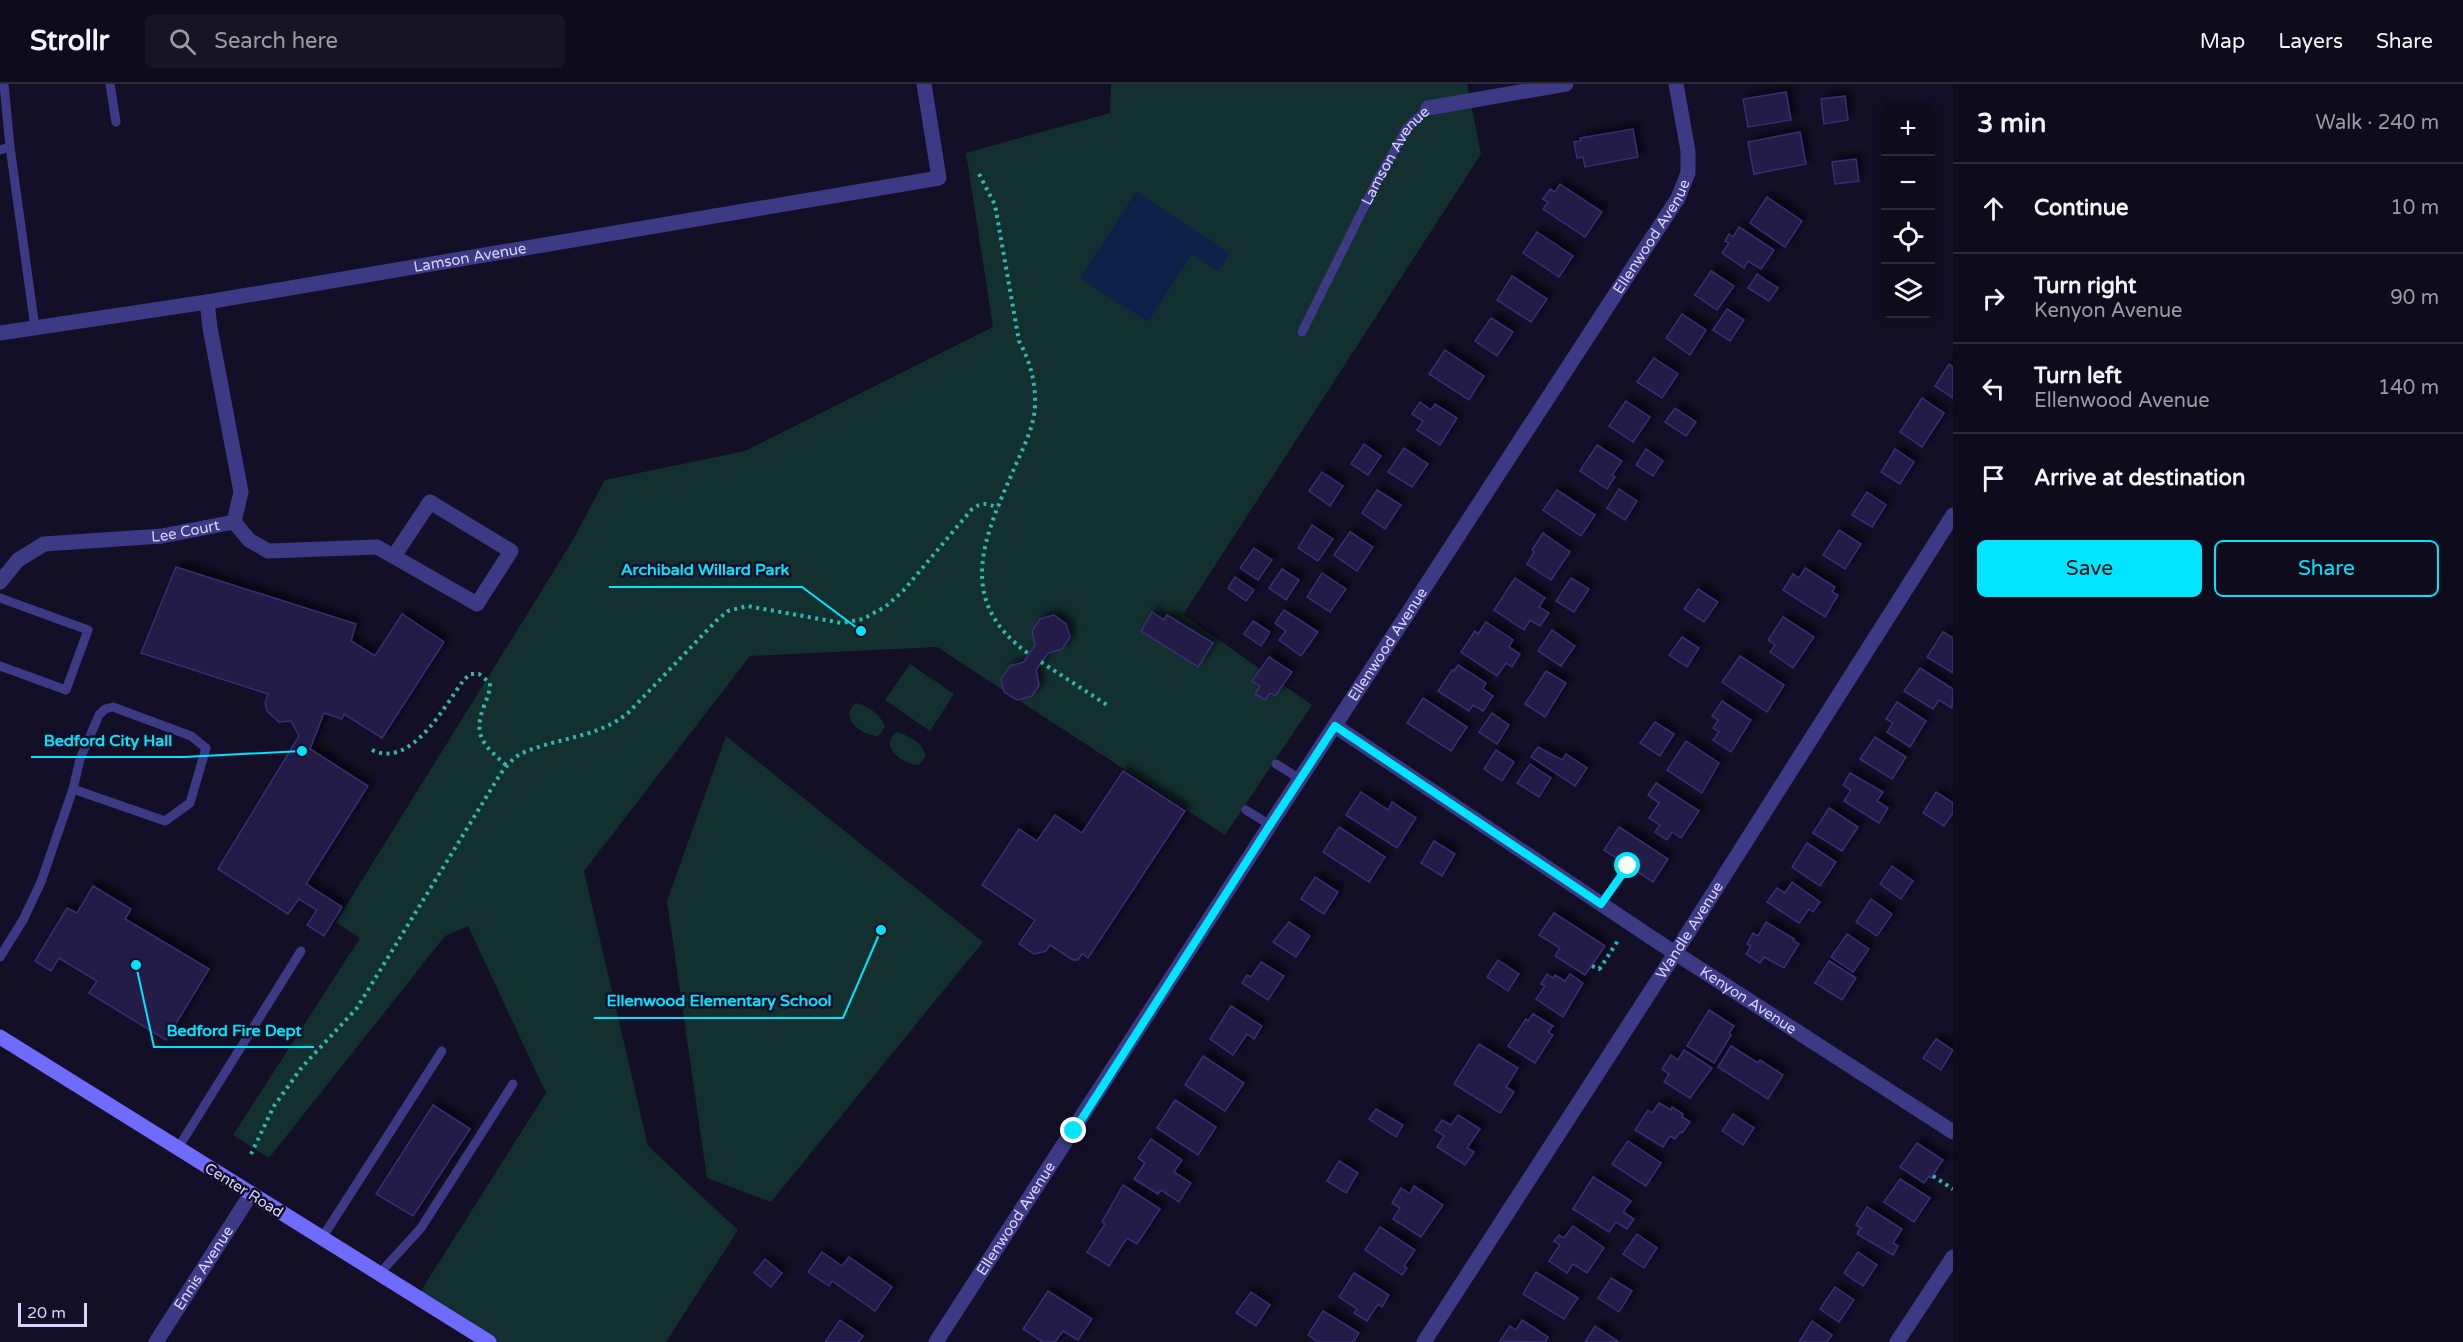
<!DOCTYPE html>
<html lang="en">
<head>
<meta charset="utf-8">
<style>
	body { margin:0; font-family:"Varela Round",sans-serif; background:#171425; color:#f1f3f6 }
	.controls { position:absolute; right:18px; top:18px; display:grid; overflow:hidden; border-radius:9px; box-shadow:0 3px 9px #0003 }
	.controls button { width:54px; height:54px; display:grid; place-items:center; padding:0; border:0; border-bottom:2px solid #2e2b3b; background:#0e0b1c; color:#f1f3f6; font:30px sans-serif }
	.scale { position:absolute; left:18px; bottom:15px; width:69px; box-sizing:border-box; padding-left:6px; border:3px solid #d9d4ff; border-top:0; font-size:16px; line-height:21px; white-space:nowrap; color:#d9d4ff; -webkit-text-stroke:4px #130f26; paint-order:stroke }
	.stop { position:absolute; width:18px; height:18px; margin:-14px; border:4px solid #00e5ff; border-radius:50%; background:#fff }
	.stop.end { background:#00e5ff; border-color:#fff; box-shadow:0 2px 6px #0008 }
	.list { margin:0; padding:0; list-style:none }
	h2 { display:flex; justify-content:space-between; align-items:center; height:78px; margin:0; padding:0 24px; font-size:26px }
	h2 small { font-size:20px; font-weight:400; color:#9b9ba3 }
	.list li { display:grid; grid-template-columns:39px 1fr auto; gap:18px; align-items:center; box-sizing:border-box; height:90px; padding:0 24px; border-top:2px solid #2e2b3b }
	.list b { display:block; font-size:22px; white-space:nowrap }
	.list p { margin:0; font-size:20px; white-space:nowrap; color:#9b9ba3 }
	.list em { font-size:20px; font-style:normal; color:#9b9ba3 }
	.actions { display:flex; gap:12px; padding:18px 24px }
	.actions a { flex:1; padding:14px 0; border:2px solid #00e5ff; border-radius:9px; text-align:center; font-size:21px; color:#00e5ff }
	.actions .main { background:#00e5ff; color:#111 }
	.icon { flex:none; width:33px; height:33px; fill:none; stroke:currentColor; stroke-width:2; stroke-linecap:round; stroke-linejoin:round }
	.map { position:relative; flex:none; width:1953px; height:1258px; overflow:hidden }
	header { display:flex; align-items:center; gap:36px; box-sizing:border-box; height:84px; padding:0 30px; background:#0e0b1c; border-bottom:2px solid #2e2b3b }
	header strong { font-size:28px }
	nav { display:flex; gap:33px; margin-inline-start:auto; font-size:21px }
	.search { width:420px; height:54px; background:#171425; display:flex; align-items:center; gap:15px; box-sizing:border-box; padding:0 21px; border-radius:9px; color:#9b9ba3; font-size:22px }
	main { display:flex }
	aside { flex:1; background:#0e0b1c }
	.map>svg:first-child { display:block }
</style>
</head>
<body>
<header>
<strong>Strollr</strong>
<div class="search"><svg class="icon" aria-label="search" viewBox="0 0 24 24"><circle cx="10" cy="10" r="6"/><path d="M15 15l6 6"/></svg>Search here</div>
<nav><a>Map</a><a>Layers</a><a>Share</a></nav>
</header>
<main>
<div class="map">
<svg width="1953" height="1258" viewBox="0 0 1953 1258">
	<defs>
		<filter id="shadow"><feDropShadow dx="5.5" dy="-5.5" stdDeviation="3" flood-color="#0009"/></filter>
	</defs>
	<rect width="100%" height="100%" fill="#130f26"/>
	<!-- green -->
	<g fill="#12302f">
		<path d="M1111,0H1467L1481,70L1183,531L1312,621L1225,751L937,563L750,572L584,787L648,1062L738,1146L666,1258H489L417,1213L546,1009L468,842L445,852L269,1074L233,1051L360,854L336,838L570,461L605,396L745,367L993,243L966,69L1110,29Z"/>
		<path d="M910,580L954,610L930,647L885,616Z"/>
		<path d="M856,619C869,623 880,629 885,643L878,652C863,652 837,634 856,619Z"/>
		<path d="M897,648C910,652 921,658 926,672L919,681C904,681 877,663 897,648Z"/>
		<path d="M726,652L983,858L771,1118L707,1094L667,817Z"/>
	</g>
	<!-- water -->
	<path fill="#0c2248" d="M1136,108L1230,169L1218,187L1192,170L1148,238L1080,194Z"/>
	<!-- building -->
	<g fill="#241b47" stroke="#3b2d73" stroke-width="1.5" filter="url(#shadow)">
		<path d="M1786,8L1791,36L1748,43L1743,15Z"/>
		<path d="M1845,12L1848,36L1824,40L1821,15Z"/>
		<path d="M1633,45L1638,73L1585,83L1583,73L1577,74L1574,58L1581,57L1580,54Z"/>
		<path d="M1800,48L1806,80L1754,90L1748,58Z"/>
		<path d="M1856,75L1859,97L1835,100L1832,78Z"/>
		<path d="M1560,100L1602,128L1585,153L1543,125L1548,118L1543,115L1550,105L1555,108Z"/>
		<path d="M1767,113L1802,137L1785,163L1750,139Z"/>
		<path d="M1739,143L1774,166L1761,185L1748,177L1744,184L1722,169L1729,159L1725,157L1729,150L1733,153Z"/>
		<path d="M1537,148L1573,172L1559,193L1523,169Z"/>
		<path d="M1711,187L1734,202L1717,226L1695,211Z"/>
		<path d="M1757,190L1778,204L1769,217L1748,204Z"/>
		<path d="M1512,192L1547,215L1531,238L1497,216Z"/>
		<path d="M1727,225L1744,236L1730,257L1713,246Z"/>
		<path d="M1682,230L1706,246L1690,271L1666,254Z"/>
		<path d="M1491,234L1513,248L1497,272L1475,257Z"/>
		<path d="M1445,266L1484,292L1469,316L1429,290Z"/>
		<path d="M1654,274L1678,290L1662,314L1637,298Z"/>
		<path d="M1949,280L1953,283V314L1935,302Z"/>
		<path d="M1922,314L1944,329L1922,363L1900,348Z"/>
		<path d="M1626,317L1650,333L1633,358L1609,342Z"/>
		<path d="M1420,318L1431,326L1435,320L1457,334L1440,361L1417,346L1423,337L1412,330Z"/>
		<path d="M1675,324L1696,338L1686,352L1665,338Z"/>
		<path d="M1364,360L1381,372L1368,391L1351,380Z"/>
		<path d="M1597,361L1622,377L1612,391L1615,393L1607,405L1580,387Z"/>
		<path d="M1404,364L1428,380L1412,403L1388,388Z"/>
		<path d="M1646,365L1663,377L1653,392L1636,381Z"/>
		<path d="M1895,365L1914,378L1900,400L1881,388Z"/>
		<path d="M1322,388L1343,402L1330,422L1309,407Z"/>
		<path d="M1619,405L1637,417L1625,436L1607,424Z"/>
		<path d="M1377,406L1401,421L1385,445L1362,429Z"/>
		<path d="M1557,406L1595,431L1581,452L1543,426Z"/>
		<path d="M1867,408L1886,421L1872,443L1852,431Z"/>
		<path d="M1312,441L1333,455L1318,477L1298,464Z"/>
		<path d="M1839,446L1861,460L1845,485L1823,471Z"/>
		<path d="M1350,448L1373,463L1357,487L1334,471Z"/>
		<path d="M1543,449L1570,468L1551,496L1527,480L1534,468L1532,466Z"/>
		<path d="M1254,464L1272,476L1258,496L1240,484Z"/>
		<path d="M176,483L356,540L351,557L375,572L402,530L444,558L382,654L344,630L342,635L324,629L310,665L368,702L306,800L342,823L324,852L307,841L317,826L299,815L288,830L218,785L299,652L291,637L279,638L267,627L265,619L268,610L141,569Z"/>
		<path d="M1805,484L1835,503L1832,508L1838,511L1825,533L1783,506L1793,490L1799,494Z"/>
		<path d="M1282,485L1299,496L1286,516L1269,504Z"/>
		<path d="M1322,489L1346,505L1330,528L1307,513Z"/>
		<path d="M1235,493L1254,506L1246,517L1228,504Z"/>
		<path d="M1515,494L1545,514L1539,523L1549,529L1540,542L1530,536L1524,546L1494,526Z"/>
		<path d="M1571,494L1589,505L1574,528L1556,517Z"/>
		<path d="M1698,505L1718,518L1704,538L1684,525Z"/>
		<path d="M1284,526L1318,548L1301,572L1279,556L1286,547L1275,539Z"/>
		<path d="M1152,528L1164,536L1167,531L1213,559L1198,583L1141,547Z"/>
		<path d="M1054,531L1066,540L1070,553L1062,565L1048,569L1036,586L1039,601L1032,612L1017,616L1004,608L1001,595L1010,582L1024,578L1035,561L1032,547L1040,535Z"/>
		<path d="M1783,533L1814,553L1793,584L1770,568L1775,561L1768,556Z"/>
		<path d="M1253,537L1270,548L1261,562L1244,550Z"/>
		<path d="M1486,538L1513,556L1509,563L1520,570L1512,583L1506,579L1497,592L1461,568L1475,547L1478,550Z"/>
		<path d="M1552,546L1575,562L1561,582L1538,567Z"/>
		<path d="M1943,548L1953,554V589L1927,573Z"/>
		<path d="M1682,553L1699,564L1687,583L1669,571Z"/>
		<path d="M1740,572L1784,601L1767,628L1722,598Z"/>
		<path d="M1269,573L1292,588L1275,612L1270,609L1265,616L1255,610L1260,602L1252,597Z"/>
		<path d="M1458,581L1486,599L1483,605L1493,612L1483,627L1473,621L1469,627L1438,607L1452,586L1454,587Z"/>
		<path d="M1920,584L1953,605L1952,624L1939,616L1933,625L1904,607Z"/>
		<path d="M1546,587L1566,599L1545,633L1525,620Z"/>
		<path d="M1423,614L1467,643L1451,667L1407,639Z"/>
		<path d="M1722,617L1751,636L1731,668L1713,656L1719,648L1713,644L1718,636L1712,632Z"/>
		<path d="M1897,618L1926,637L1910,663L1887,648L1893,639L1886,635Z"/>
		<path d="M1492,629L1509,641L1497,660L1479,648Z"/>
		<path d="M1655,638L1674,650L1660,672L1640,659Z"/>
		<path d="M1875,653L1906,673L1892,695L1860,675Z"/>
		<path d="M1686,657L1719,679L1702,709L1667,686Z"/>
		<path d="M1538,663L1562,676L1566,670L1587,684L1575,702L1531,673Z"/>
		<path d="M1496,666L1514,678L1502,697L1484,685Z"/>
		<path d="M1530,680L1551,694L1539,713L1517,699Z"/>
		<path d="M1123,687L1185,727L1088,874L1082,870L1078,876H1073L1050,861L1046,867L1034,870L1019,860L1035,836L982,801L1019,745L1037,757L1055,731L1082,749Z"/>
		<path d="M1850,689L1883,708L1877,717L1888,724L1879,739L1844,717L1851,706L1843,701Z"/>
		<path d="M1656,699L1699,727L1681,754L1672,748L1667,756L1655,748L1660,741L1649,734L1659,719L1648,711Z"/>
		<path d="M1361,708L1388,726L1392,718L1416,734L1397,764L1346,731Z"/>
		<path d="M1936,708L1953,719V729L1944,742L1923,729Z"/>
		<path d="M1829,724L1858,743L1842,767L1813,749Z"/>
		<path d="M1339,743L1385,773L1369,798L1323,768Z"/>
		<path d="M1619,743L1668,775L1653,798L1604,766Z"/>
		<path d="M1434,757L1455,770L1442,792L1421,779Z"/>
		<path d="M1807,759L1836,778L1820,802L1792,783Z"/>
		<path d="M1892,782L1913,797L1901,815L1880,800Z"/>
		<path d="M1315,793L1338,808L1324,830L1301,815Z"/>
		<path d="M1792,798L1820,818L1813,828L1809,825L1799,839L1767,818L1777,804L1785,809Z"/>
		<path d="M93,802L131,825L125,835L209,885L166,956L89,909L97,897L59,874L51,887L35,877L67,824L77,829Z"/>
		<path d="M1871,815L1892,830L1877,852L1856,838Z"/>
		<path d="M1554,829L1605,862L1585,891L1555,872L1560,864L1539,851Z"/>
		<path d="M1289,838L1310,852L1296,873L1273,858Z"/>
		<path d="M1766,838L1794,855L1793,856L1799,860L1784,884L1764,873L1760,879L1746,870L1751,862L1747,860L1753,849L1758,852Z"/>
		<path d="M1847,850L1869,865L1853,888L1831,873Z"/>
		<path d="M1498,876L1519,890L1508,907L1487,893Z"/>
		<path d="M1829,877L1856,894L1842,916L1815,899Z"/>
		<path d="M1261,878L1284,892L1268,916L1242,899L1247,891L1251,893Z"/>
		<path d="M1547,890L1553,894L1555,891L1565,897L1570,890L1583,899L1563,933L1536,915L1545,902L1541,900Z"/>
		<path d="M1231,922L1262,942L1254,955L1247,950L1233,971L1210,955Z"/>
		<path d="M1709,926L1734,942L1729,949L1731,951L1714,979L1687,962Z"/>
		<path d="M1533,930L1553,942L1548,948L1553,951L1535,979L1508,962L1526,935L1528,937Z"/>
		<path d="M1936,955L1953,966L1941,986L1923,974Z"/>
		<path d="M1479,960L1518,984L1506,1003L1514,1008L1500,1029L1454,1000Z"/>
		<path d="M1731,962L1758,979L1760,976L1783,991L1768,1015L1718,983Z"/>
		<path d="M1684,966L1712,984L1690,1014L1664,998L1669,990L1662,985L1671,971L1678,976Z"/>
		<path d="M1203,972L1244,999L1225,1027L1185,1001Z"/>
		<path d="M1175,1016L1216,1043L1198,1071L1157,1044Z"/>
		<path d="M1659,1019L1671,1026L1672,1023L1683,1030L1682,1033L1690,1038L1682,1049L1680,1048L1675,1055L1670,1052L1663,1063L1635,1046L1648,1026L1652,1029Z"/>
		<path d="M433,1021L470,1045L413,1132L376,1110Z"/>
		<path d="M1376,1025L1403,1041L1396,1053L1369,1035Z"/>
		<path d="M1733,1030L1754,1044L1743,1061L1722,1047Z"/>
		<path d="M1458,1031L1480,1045L1467,1064L1474,1068L1465,1081L1437,1063L1444,1052L1435,1046L1442,1036L1451,1041Z"/>
		<path d="M1151,1055L1182,1076L1174,1088L1191,1099L1179,1118L1161,1106L1158,1110L1134,1095L1145,1079L1138,1074Z"/>
		<path d="M1628,1057L1661,1079L1646,1102L1612,1080Z"/>
		<path d="M1917,1059L1943,1076L1931,1094L1929,1092L1924,1099L1900,1083Z"/>
		<path d="M1339,1077L1358,1089L1346,1109L1327,1097Z"/>
		<path d="M1593,1093L1631,1117L1623,1128L1634,1135L1627,1145L1616,1138L1609,1148L1573,1125Z"/>
		<path d="M1900,1095L1930,1114L1914,1138L1884,1118Z"/>
		<path d="M1123,1101L1160,1125L1137,1160L1127,1154L1109,1182L1087,1168L1105,1140L1102,1138Z"/>
		<path d="M1414,1102L1443,1121L1421,1153L1393,1135L1400,1124L1392,1119L1401,1104L1410,1110Z"/>
		<path d="M1867,1123L1902,1145L1893,1159L1898,1162L1893,1171L1857,1150L1861,1144L1856,1141Z"/>
		<path d="M1573,1142L1604,1164L1587,1189L1573,1180L1567,1189L1549,1177L1560,1161L1554,1157L1559,1151L1564,1154Z"/>
		<path d="M1380,1143L1415,1166L1404,1182L1407,1184L1402,1191L1365,1166Z"/>
		<path d="M1637,1150L1657,1164L1644,1184L1623,1170Z"/>
		<path d="M822,1168L842,1182L849,1173L892,1203L875,1227L832,1197L829,1202L808,1188Z"/>
		<path d="M1858,1168L1877,1181L1863,1202L1844,1189Z"/>
		<path d="M765,1175L782,1189L771,1203L754,1189Z"/>
		<path d="M1536,1188L1578,1214L1564,1235L1523,1210Z"/>
		<path d="M1354,1189L1389,1211L1382,1223L1378,1220L1367,1237L1354,1229L1357,1225L1339,1213Z"/>
		<path d="M1611,1194L1632,1207L1619,1228L1598,1214Z"/>
		<path d="M1835,1203L1854,1216L1839,1238L1820,1225Z"/>
		<path d="M1048,1207L1092,1235L1078,1256L1063,1247L1055,1258H1043L1023,1245Z"/>
		<path d="M1251,1208L1270,1221L1256,1242L1236,1229Z"/>
		<path d="M1323,1227L1359,1249L1353,1258H1318L1308,1251Z"/>
		<path d="M840,1236L863,1252L859,1258H825Z"/>
		<path d="M1522,1236L1548,1253L1545,1258L1500,1257L1510,1242L1516,1246Z"/>
		<path d="M1812,1237L1832,1251L1827,1258H1799Z"/>
		<path d="M1595,1242L1619,1258H1585Z"/>
	</g>
	<g fill="none" stroke-linecap="round" stroke-linejoin="round">
		<!-- path -->
		<g stroke="#2fb8b0" stroke-width="4" stroke-dasharray="3 4.5" stroke-linecap="butt">
			<path d="M979,90L995,121L1019,257C1030,277 1036,299 1035,322C1034,342 1025,360 1017,378C987,448 951,514 1029,570"/>
			<path d="M1041,578L1107,621"/>
			<path d="M372,666C411,685 444,623 463,597L470,590H479L490,599C490,608 487,614 484,622C472,653 485,662 507,682"/>
			<path d="M1612,805L1628,782"/>
			<path d="M1592,882L1599,885L1601,883L1619,855"/>
			<path d="M251,1070L274,1022L302,983L357,924L501,689C508,681 514,672 525,668C560,653 597,654 628,629L716,537L728,527L747,522L842,539L863,535L885,523L903,507L972,425C982,418 987,419 998,424"/>
			<path d="M1933,1092L1953,1105"/>
		</g>
		<!-- lane -->
		<g stroke="#3d3a85" stroke-width="9">
			<path d="M110,0L116,38"/>
			<path d="M10,63L35,244"/>
			<path d="M0,66L10,63L4,0"/>
			<path id="s1" d="M1302,248L1377,97L1407,44L1428,24"/>
			<path d="M0,514L88,546L66,606L0,582"/>
			<path d="M1276,680L1300,695"/>
			<path d="M1246,726L1270,741"/>
			<path d="M0,873L23,836L41,798L73,705L80,675L99,631L105,625L113,623L191,652L206,664L190,719L165,737L73,705"/>
			<path d="M178,1064L301,867"/>
			<path d="M322,1154L442,967"/>
			<path d="M379,1190L421,1144L513,1000"/>
		</g>
		<!-- street -->
		<g stroke="#3d3a85" stroke-width="15">
			<path d="M1428,24L1566,0"/>
			<path d="M207,218L210,244L241,408L234,438"/>
			<path id="s2" d="M0,249L207,218L939,94L924,0"/>
			<path d="M234,438L249,456L268,467L377,463L477,520L511,467L430,418L394,472"/>
			<path id="s3" d="M0,498L18,476L44,460L162,452L234,438"/>
			<path id="s4" d="M1335,642L1655,856L1953,1048"/>
			<path id="s5" d="M156,1258L251,1110"/>
			<path id="s6" d="M936,1258L1270,741L1678,114L1688,89V67L1676,0"/>
			<path id="s7" d="M1424,1258L1665,885L1953,431"/>
			<path d="M1897,1258L1953,1173"/>
		</g>
		<!-- secondary -->
		<path stroke="#6f6bff" stroke-width="15" d="M0,953L489,1258"/>
	</g>
	<g fill="none" stroke-linecap="round" stroke-linejoin="round">
		<!-- route -->
		<path stroke="#00e5ff" stroke-width="8" d="M1074,1047L1270,741L1335,642L1601,820L1628,782"/>
	</g>
	<g text-anchor="middle" dominant-baseline="central" stroke-width="5" stroke-linejoin="round" paint-order="stroke">
		<!-- street labels -->
		<g font-size="15" fill="#d9d4ff" stroke="#130f26">
			<text stroke="none"><textPath href="#s1" startOffset="200">Lamson Avenue</textPath></text>
			<text stroke="none"><textPath href="#s6" startOffset="1317">Ellenwood Avenue</textPath></text>
			<text stroke="none"><textPath href="#s2" startOffset="476">Lamson Avenue</textPath></text>
			<text stroke="none"><textPath href="#s3" startOffset="201">Lee Court</textPath></text>
			<text stroke="none"><textPath href="#s6" startOffset="831">Ellenwood Avenue</textPath></text>
			<text stroke="none"><textPath href="#s7" startOffset="490">Wandle Avenue</textPath></text>
			<text stroke="none"><textPath href="#s4" startOffset="496">Kenyon Avenue</textPath></text>
			<text transform="translate(244 1106) rotate(32)">Center Road</text>
			<text stroke="none"><textPath href="#s6" startOffset="147">Ellenwood Avenue</textPath></text>
			<text stroke="none"><textPath href="#s5" startOffset="88">Ennis Avenue</textPath></text>
		</g>
	</g>
	<!-- callouts -->
	<path fill="none" stroke="#00e5ff" stroke-width="2" d="M861 547L802 503H609M302 667L184 673H31M881 846L843 934H594M136 881L154 963H314"/>
	<g fill="#00e5ff" stroke="#130f26" stroke-width="2">
		<circle cx="861" cy="547" r="6"/>
		<circle cx="302" cy="667" r="6"/>
		<circle cx="881" cy="846" r="6"/>
		<circle cx="136" cy="881" r="6"/>
	</g>
	<g font-size="16" text-anchor="middle" font-weight="bold" fill="#00e5ff" stroke="#130f26" stroke-width="5" stroke-linejoin="round" paint-order="stroke">
		<text x="705" y="491">Archibald Willard Park</text>
		<text x="108" y="662">Bedford City Hall</text>
		<text x="719" y="922">Ellenwood Elementary School</text>
		<text x="234" y="952">Bedford Fire Dept</text>
	</g>
</svg>
<div class="controls">
<button>+</button>
<button>−</button>
<button><svg class="icon" aria-label="locate" viewBox="0 0 24 24"><circle cx="12" cy="12" r="6"/><path d="M12 2v4M12 18v4M2 12h4M18 12h4"/></svg></button>
<button><svg class="icon" aria-label="layers" viewBox="0 0 24 24"><path d="M12 4l9 5-9 5-9-5zM3 14l9 5 9-5"/></svg></button>
</div>
<div class="scale">20 m</div>
<div class="stop" style="left:1628px;top:782px"></div>
<div class="stop end" style="left:1074px;top:1047px"></div>
</div>
<aside>
<h2>3 min<small>Walk · 240 m</small></h2>
<ul class="list">
<li><svg class="icon" aria-label="ahead" viewBox="0 0 24 24"><path d="M12 20V5M6 11l6-6 6 6"/></svg><div><b>Continue</b></div><em>10 m</em></li>
<li><svg class="icon" aria-label="right" viewBox="0 0 24 24"><path d="M7 20v-9h11M14 6l5 5-5 5"/></svg><div><b>Turn right</b><p>Kenyon Avenue</p></div><em>90 m</em></li>
<li><svg class="icon" aria-label="left" viewBox="0 0 24 24"><path d="M17 20v-9H6M10 6l-5 5 5 5"/></svg><div><b>Turn left</b><p>Ellenwood Avenue</p></div><em>140 m</em></li>
<li><svg class="icon" aria-label="arrive" viewBox="0 0 24 24"><path d="M6 21V4h12l-3 4 3 4H6"/></svg><div><b>Arrive at destination</b></div></li>
</ul>
<div class="actions"><a class="main">Save</a><a>Share</a></div>
</aside>
</main>
</body>
</html>
